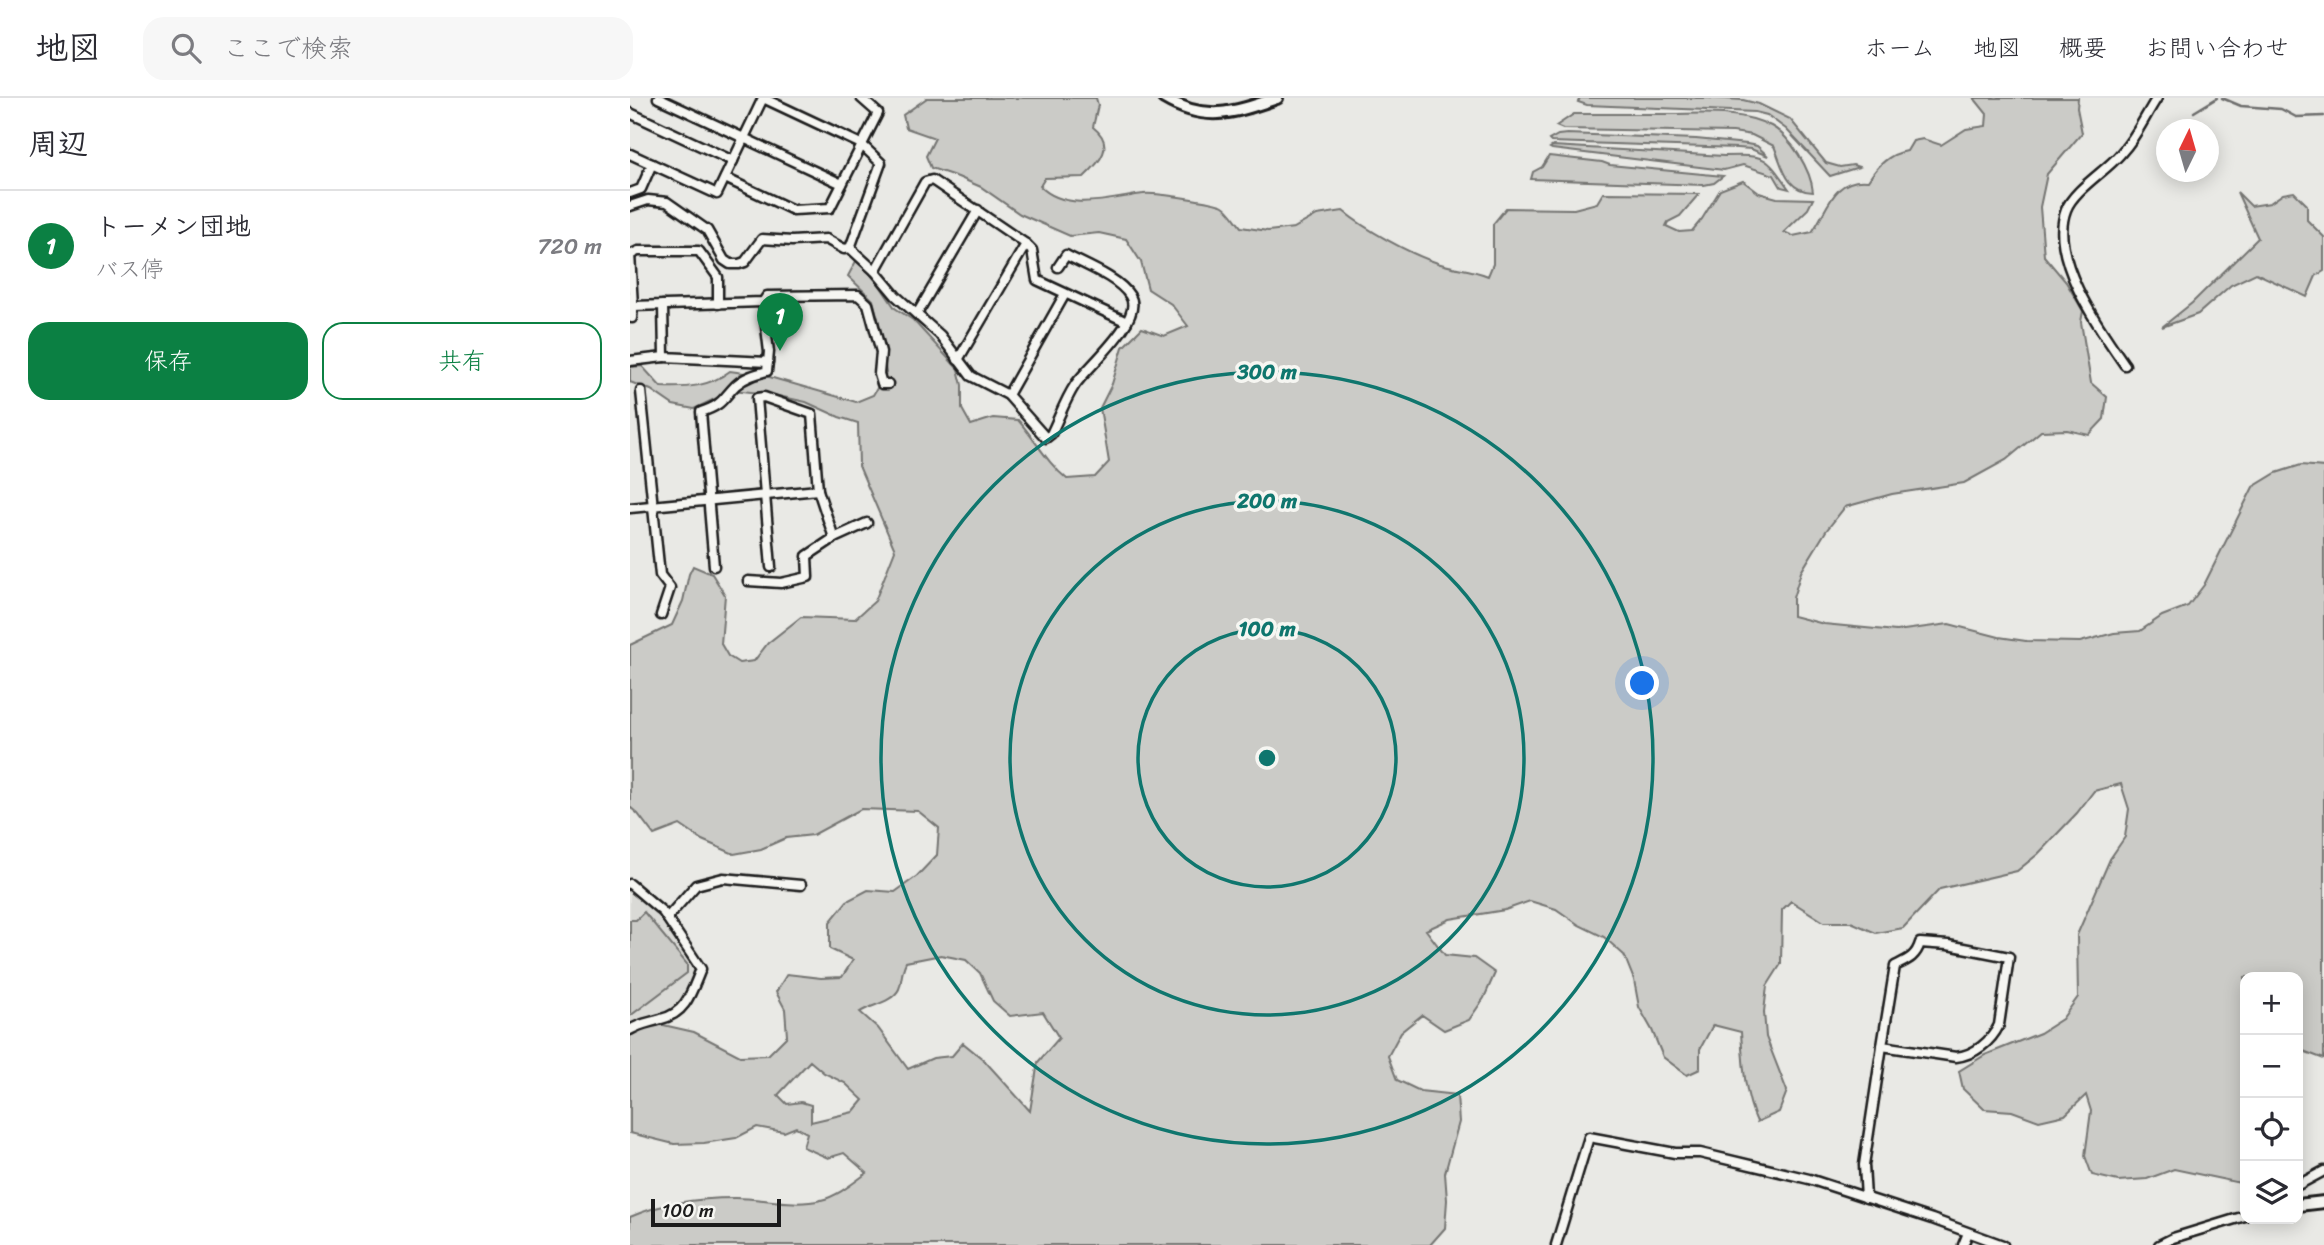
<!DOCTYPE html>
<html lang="ja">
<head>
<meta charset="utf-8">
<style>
	body { margin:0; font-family:Sriracha,"Klee One",sans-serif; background:#f7f7f7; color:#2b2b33 }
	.controls { position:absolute; right:21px; bottom:21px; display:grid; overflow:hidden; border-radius:14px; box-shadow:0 4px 18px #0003 }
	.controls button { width:63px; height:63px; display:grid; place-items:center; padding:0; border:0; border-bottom:2px solid #e1e1e2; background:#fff; color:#2b2b33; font:35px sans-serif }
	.compass { position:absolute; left:1526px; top:21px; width:63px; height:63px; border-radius:50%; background:#fff; box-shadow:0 4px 18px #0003; rotate:5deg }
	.scale { position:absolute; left:21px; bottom:18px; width:130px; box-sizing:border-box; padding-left:7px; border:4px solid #1c1c1c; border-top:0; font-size:19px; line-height:24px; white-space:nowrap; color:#1c1c1c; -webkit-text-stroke:5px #f6f6f2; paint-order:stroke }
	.you { position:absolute; left:1013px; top:586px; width:24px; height:24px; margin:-18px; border:5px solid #fff; border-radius:50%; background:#1a73e8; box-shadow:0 0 0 10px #1a73e833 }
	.badge { display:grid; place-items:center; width:46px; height:46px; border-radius:50%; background:#0b8043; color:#fff; font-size:23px; font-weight:700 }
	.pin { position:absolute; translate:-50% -58px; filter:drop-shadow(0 2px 4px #0008) }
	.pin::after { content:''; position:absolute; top:37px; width:24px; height:21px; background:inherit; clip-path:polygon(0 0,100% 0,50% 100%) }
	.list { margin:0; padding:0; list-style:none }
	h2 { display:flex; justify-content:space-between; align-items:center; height:91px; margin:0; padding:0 28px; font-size:30px }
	h2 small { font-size:23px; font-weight:400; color:#7c7c81 }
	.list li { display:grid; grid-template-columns:46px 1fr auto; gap:21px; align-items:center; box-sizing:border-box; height:112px; padding:0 28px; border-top:2px solid #e1e1e2 }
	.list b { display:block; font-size:26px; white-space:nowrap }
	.list p { margin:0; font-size:23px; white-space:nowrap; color:#7c7c81 }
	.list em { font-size:23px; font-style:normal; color:#7c7c81 }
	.actions { display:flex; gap:14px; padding:21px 28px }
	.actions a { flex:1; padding:16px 0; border:2px solid #0b8043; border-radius:21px; text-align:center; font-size:24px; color:#0b8043 }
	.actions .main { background:#0b8043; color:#fff }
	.icon { flex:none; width:38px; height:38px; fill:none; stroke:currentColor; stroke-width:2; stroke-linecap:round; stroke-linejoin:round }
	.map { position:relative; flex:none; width:1694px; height:1147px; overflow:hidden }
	header { display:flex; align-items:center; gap:42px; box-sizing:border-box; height:98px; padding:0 35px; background:#fff; border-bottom:2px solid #e1e1e2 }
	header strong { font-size:33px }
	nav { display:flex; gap:38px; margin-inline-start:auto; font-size:24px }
	.search { width:490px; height:63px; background:#f7f7f7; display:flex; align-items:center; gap:18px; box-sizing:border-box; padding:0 24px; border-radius:21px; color:#7c7c81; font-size:26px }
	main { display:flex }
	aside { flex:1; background:#fff }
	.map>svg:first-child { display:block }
</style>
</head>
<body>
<header>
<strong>地図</strong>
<div class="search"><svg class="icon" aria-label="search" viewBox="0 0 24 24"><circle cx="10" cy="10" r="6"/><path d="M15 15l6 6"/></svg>ここで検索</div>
<nav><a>ホーム</a><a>地図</a><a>概要</a><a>お問い合わせ</a></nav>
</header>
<main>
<aside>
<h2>周辺<small></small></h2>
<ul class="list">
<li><span class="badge">1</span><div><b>トーメン団地</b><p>バス停</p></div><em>720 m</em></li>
</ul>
<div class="actions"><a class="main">保存</a><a>共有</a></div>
</aside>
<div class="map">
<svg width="1694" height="1147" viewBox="0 0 1694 1147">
	<rect width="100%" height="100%" fill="#e9e9e5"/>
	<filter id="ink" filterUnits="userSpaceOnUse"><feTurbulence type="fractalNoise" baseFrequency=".0143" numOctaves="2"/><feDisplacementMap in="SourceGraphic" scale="14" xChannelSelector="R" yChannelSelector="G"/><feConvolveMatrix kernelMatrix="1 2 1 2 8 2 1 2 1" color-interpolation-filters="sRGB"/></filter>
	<g filter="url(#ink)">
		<!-- built -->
		<path fill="#dadad6" d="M0,789L29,815L68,873L52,907L32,917L9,921L0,928Z"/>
		<!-- green -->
		<g fill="#cbcbc7" stroke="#747472" stroke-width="2" fill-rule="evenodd">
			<path d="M297,0H466L468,7L463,29C486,47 470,64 454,79L415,80L410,88C436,115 482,100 513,96C523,94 586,104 593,108C600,112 606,123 611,129L638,133L664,130L687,117L713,113C735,131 778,155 805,164C822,171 840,170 858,178L863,166V126L876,110L944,111L967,105L973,95L1069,96L1050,118L1038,124L1036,128L1049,134L1062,133L1072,121L1090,92L1113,83L1129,95L1147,100L1183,101L1178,111L1154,134L1163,138L1182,134C1198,112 1203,79 1238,83C1248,67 1259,56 1277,53L1283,43L1293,41L1311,47L1336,31L1356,28L1357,16L1344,0H1448L1447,10L1452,35L1417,76L1410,109L1414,158L1436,184L1453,213L1451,224L1461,285L1477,299L1474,321L1459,337L1437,332L1411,333L1376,362L1334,385L1262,396L1215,409L1196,433L1171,474L1163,500V518L1194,526L1266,533L1319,526L1369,539L1396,543L1450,544L1484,535L1510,533L1532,518L1558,508L1574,487L1623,389L1646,375L1671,367L1694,369V961L1668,951V879H1615V957L1611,964L1615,974V1086L1544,1071L1517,1081L1488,1083L1462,1077L1455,1058L1461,1013L1456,997L1435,1017L1409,1023L1382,1013L1354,1011L1333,991L1329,973L1355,957L1410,935L1432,921L1448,899L1447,837L1480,761L1495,739L1499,711L1491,686L1464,693L1447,715L1408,756L1387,773L1310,791L1273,830L1246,835L1221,824H1194L1161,803L1152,812L1151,866L1137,888L1134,914L1136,939L1157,993L1149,1014L1127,1024C1114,996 1113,964 1111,934L1083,927L1070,951V971L1057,977L1033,959L1022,932L1009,909L1004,882L994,857L974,839L949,827L926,811L900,803L875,812L820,821L796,832L815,857L844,860L865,875L854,900L839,922L814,932L792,917L771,934L758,958L767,982L790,993L827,997L829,1024L815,1075L817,1102L815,1130L800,1147H0V1119C32,1105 70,1100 105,1100C133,1100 163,1109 191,1102C208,1098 223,1085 237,1075L214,1055L198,1060L173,1049L177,1035L166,1029L154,1034L127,1029L106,1040L74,1045L44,1046L0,1035V935L12,927L29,926L64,934L110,958L138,957L157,938L155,911L146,894L157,876L191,880L212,879L223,862L200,851V824L217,803L238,792L265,794L287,778L307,757L309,730L288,713L231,711L183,737L156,740L131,751L104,756L72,742L50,727L24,737L8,716L0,709V547L42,527L53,503L59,476L63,468L82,476L95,497L91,546L98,558L109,565L124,563L138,545L171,519L225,521L245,503L265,452L229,368L228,325L209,319L176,304L139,296L103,292L64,311L43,307L21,292L0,284V269L12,268L31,289C57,290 79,289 100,273L136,278L226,304L243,297L256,275L249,225L243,202L218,178L226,163L244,179L265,210L283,222L328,271L332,287V311L341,327L363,320L388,322C405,341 417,365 437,381L465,379L479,364L470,310L482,286L493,249L512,230L534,238L558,228L541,206L518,191L511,164L496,141L469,135L440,138L390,116L351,89L328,79L301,70L296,58L305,40L276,30L273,17ZM311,857L336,862L350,875L363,903L380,918L413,914L429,940L408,964L400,1013L354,962L333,945L322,958L303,960L278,971L248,930L230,914C241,907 263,904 269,891C272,883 271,874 276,864ZM180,963L194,975L215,985L233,1002L223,1014L181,1024V1007L171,1004L157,1006L148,997Z"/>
			<path d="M950,0H1079L1113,2L1129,6L1160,21L1196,65L1210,69L1223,67L1229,69L1200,78L1156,31L1137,17L1125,14L957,7L948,4Z"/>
			<path d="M944,16C976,16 1008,16 1040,16C1073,16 1110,12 1141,28C1161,39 1181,72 1183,94C1156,94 1153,69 1144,48L1122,37L1103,34L933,31L926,28Z"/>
			<path d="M937,36L1066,41L1117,46L1127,48L1138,58L1121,51L1108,50L921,44L919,42L928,37Z"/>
			<path d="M923,48L1094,58C1136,57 1135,57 1159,91L1151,89L1144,77L1113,67L1094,72L922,51L920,50Z"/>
			<path d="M919,58L972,64L980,67L1093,78L1084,85L1074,87L901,81L903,74L912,69Z"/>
			<path d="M1607,94L1621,108L1640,105L1653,96L1664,94L1677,107V122L1694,139V173L1686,178L1677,199L1626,175L1601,187L1568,216L1532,229L1562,205L1628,140Z"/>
			<path d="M14,814L57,866V875L0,918V822H6Z"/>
		</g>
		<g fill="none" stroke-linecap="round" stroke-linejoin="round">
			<!-- stream -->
			<g stroke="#6d6d6c" stroke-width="2.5">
				<path d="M1592,0L1611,8L1651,11L1666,19L1694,18"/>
				<path d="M1564,14L1587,0"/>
			</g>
			<defs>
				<g id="street">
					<path d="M28,0L212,86"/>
					<path d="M133,0L231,46L251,65L220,150"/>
					<path d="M0,15L103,63"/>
					<path d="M0,56L87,96L133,0"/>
					<path d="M95,80L163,112L200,110L248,15L231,0"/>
					<path d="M0,95L11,91L22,66"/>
					<path d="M0,108L18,102L37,104L77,132L94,162L100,166H109L115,164L132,141L162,143L196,141L214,151L220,150L245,173L266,198L310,237L341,278L378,297L416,340L421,336C429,320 435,302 445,287C457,269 515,221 500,198C489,180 455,167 436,157L428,169"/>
					<path d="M0,156L3,208L133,204L137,198L228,197L238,206L251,254L249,276L252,286H258"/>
					<path d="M2,156L8,153H69L88,179V206"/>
					<path d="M245,173L295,84L302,82L396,146L402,152L407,182L497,224"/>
					<path d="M33,207L34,259L138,264"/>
					<path d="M287,216L348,112"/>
					<path d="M2,220L3,208"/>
					<path d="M328,262L396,146"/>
					<path d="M0,263L34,259"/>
					<path d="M1495,267C1469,230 1418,159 1436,112C1444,91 1478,72 1492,54C1507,38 1515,18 1527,0"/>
					<path d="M11,293L30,477L40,490L31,517"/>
					<path d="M378,297L435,196"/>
					<path d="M0,410L188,392"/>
					<path d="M84,468L71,314C93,307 92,301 106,287C115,279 126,276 137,273L139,254L133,204"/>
					<path d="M141,469L127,300L134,299L182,316L188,392L204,440"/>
					<path d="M118,483L151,485L178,479L177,458L204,440L237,425"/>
					<path d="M0,786L33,814L71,871C62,892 57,915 31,921C19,925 11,925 0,932"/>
					<path d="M37,820L66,787L93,780L171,787"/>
					<path d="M1290,845L1318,847L1379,859L1369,927C1361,944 1344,957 1326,959L1252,948L1265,868C1277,862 1286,859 1290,845Z"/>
					<path d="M1668,1087L1694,1073"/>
					<path d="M1236,1100L1234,1067L1252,948"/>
					<path d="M926,1147L959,1039L1045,1055H1070L1179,1081L1302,1121L1373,1147"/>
					<path d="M1333,1147L1338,1135"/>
					<path d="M1529,1147L1543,1140L1615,1118"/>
				</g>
				<g id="secondary">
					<path d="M534,0C576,25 603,15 647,0"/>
					<path d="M1668,1107L1694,1104"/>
				</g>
			</defs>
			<!-- street casing -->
			<use href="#street" stroke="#1c1c1c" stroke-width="13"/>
			<!-- secondary casing -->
			<use href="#secondary" stroke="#1c1c1c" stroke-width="16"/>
			<!-- street -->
			<use href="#street" stroke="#f6f6f2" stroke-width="8"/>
			<!-- secondary -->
			<use href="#secondary" stroke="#f6f6f2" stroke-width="10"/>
		</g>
	</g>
	<!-- distance rings -->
	<g fill="none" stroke="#0f766e" stroke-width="3.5">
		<circle cx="637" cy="660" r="129"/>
		<circle cx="637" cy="660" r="257"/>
		<circle cx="637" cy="660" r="386"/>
	</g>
	<circle cx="637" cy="660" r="10" fill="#0f766e" stroke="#f6f6f2" stroke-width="3.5"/>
	<g font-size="21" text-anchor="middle" font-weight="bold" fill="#0f766e" stroke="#f6f6f2" stroke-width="7" stroke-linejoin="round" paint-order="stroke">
		<text x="637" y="281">300 m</text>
		<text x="637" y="410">200 m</text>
		<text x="637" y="538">100 m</text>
	</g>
</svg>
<div class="controls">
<button>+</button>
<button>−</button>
<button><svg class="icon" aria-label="locate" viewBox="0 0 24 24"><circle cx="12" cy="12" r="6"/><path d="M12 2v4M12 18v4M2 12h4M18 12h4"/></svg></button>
<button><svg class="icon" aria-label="layers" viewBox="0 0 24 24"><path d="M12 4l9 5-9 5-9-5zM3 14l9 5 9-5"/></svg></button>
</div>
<svg class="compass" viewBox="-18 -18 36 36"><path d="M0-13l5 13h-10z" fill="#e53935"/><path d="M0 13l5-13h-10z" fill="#7c7c81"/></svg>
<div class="scale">100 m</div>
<div class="you"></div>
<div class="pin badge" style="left:150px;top:253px">1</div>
</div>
</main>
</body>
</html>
